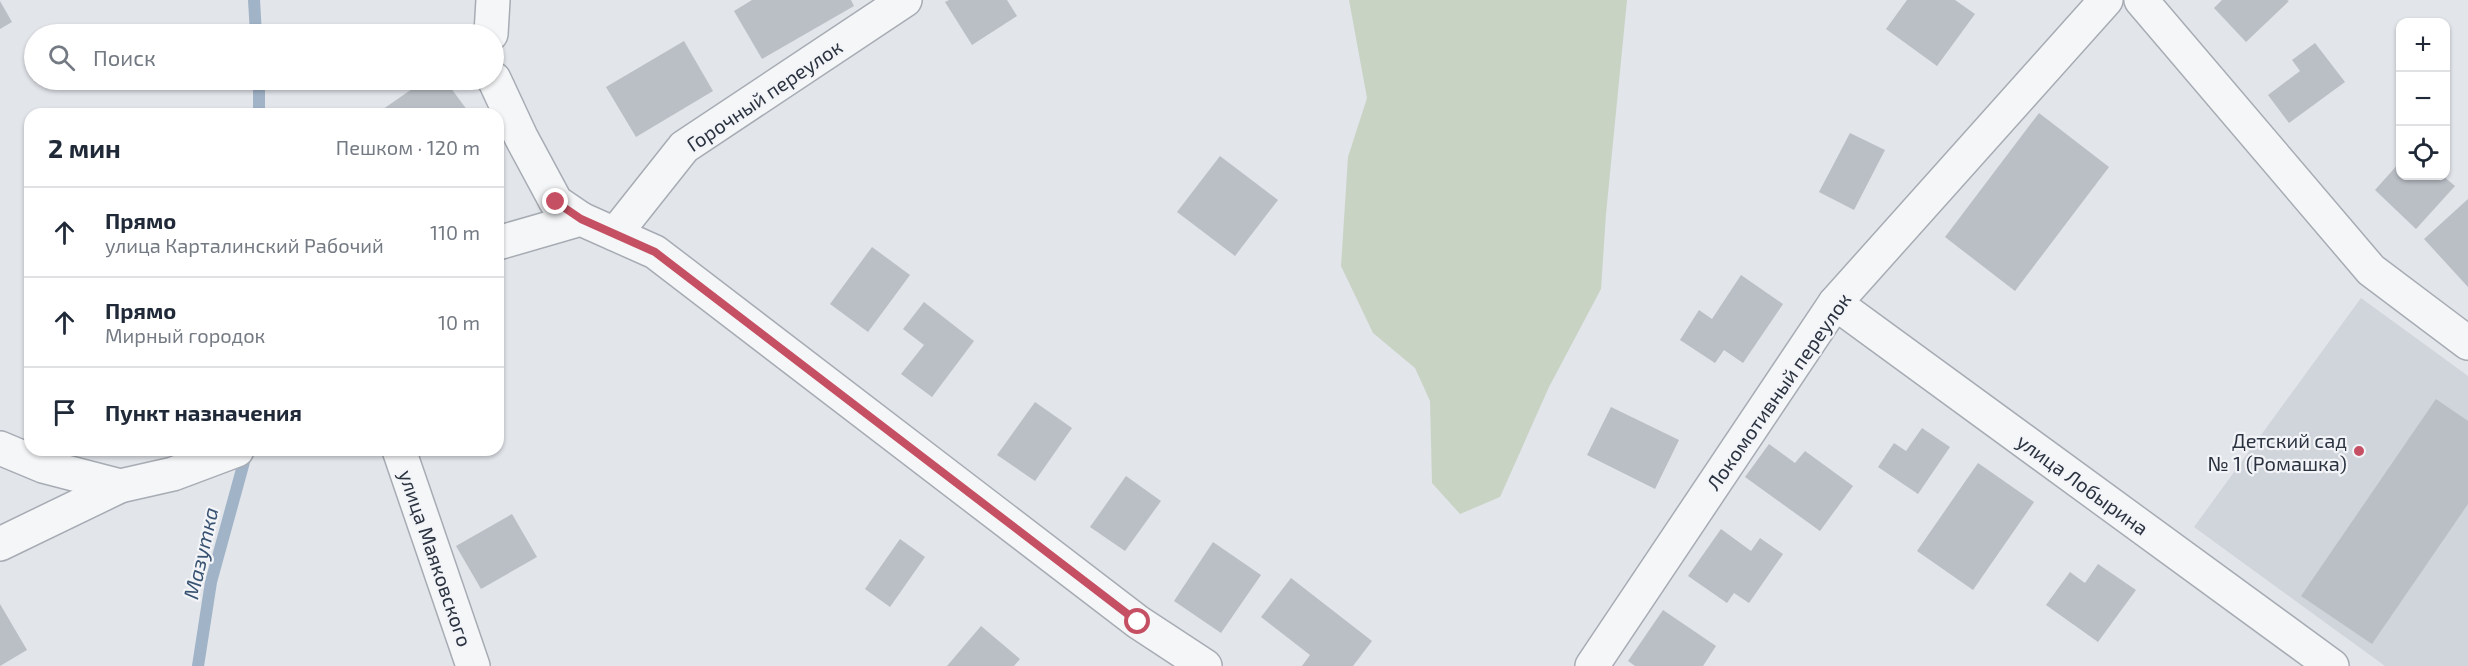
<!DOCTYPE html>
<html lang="ru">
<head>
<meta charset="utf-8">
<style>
	body { margin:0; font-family:"Exo 2",sans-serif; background:#f6f6f7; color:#1f2937 }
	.controls { position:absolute; right:18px; top:18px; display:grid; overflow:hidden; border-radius:12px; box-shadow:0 2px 4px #0004 }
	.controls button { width:54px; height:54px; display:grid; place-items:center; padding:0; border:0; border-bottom:2px solid #e0e1e3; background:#fff; color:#1f2937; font:30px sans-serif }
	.stop { position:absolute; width:18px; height:18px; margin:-14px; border:4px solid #c65063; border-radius:50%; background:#fff }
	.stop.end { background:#c65063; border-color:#fff; box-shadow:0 2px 6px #0008 }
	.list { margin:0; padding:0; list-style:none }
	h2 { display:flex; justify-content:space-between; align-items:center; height:78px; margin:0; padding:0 24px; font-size:26px }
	h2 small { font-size:20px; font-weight:400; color:#747a83 }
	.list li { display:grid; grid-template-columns:39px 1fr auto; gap:18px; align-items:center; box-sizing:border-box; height:90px; padding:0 24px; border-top:2px solid #e0e1e3 }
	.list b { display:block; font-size:22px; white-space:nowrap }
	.list p { margin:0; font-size:20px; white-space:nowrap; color:#747a83 }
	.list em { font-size:20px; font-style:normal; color:#747a83 }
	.icon { flex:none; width:33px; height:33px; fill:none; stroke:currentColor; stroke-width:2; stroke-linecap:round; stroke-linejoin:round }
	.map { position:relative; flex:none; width:2468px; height:666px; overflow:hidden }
	.search { position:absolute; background:#fff; box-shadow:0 2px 4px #0004; left:24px; top:24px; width:480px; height:66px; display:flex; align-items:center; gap:15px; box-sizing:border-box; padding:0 21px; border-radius:33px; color:#747a83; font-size:22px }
	.panel { position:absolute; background:#fff; box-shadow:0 2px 4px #0004; left:24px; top:108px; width:480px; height:348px; border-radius:18px }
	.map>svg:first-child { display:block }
</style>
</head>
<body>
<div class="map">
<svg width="2468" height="666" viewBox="0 0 2468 666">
	<rect width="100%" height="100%" fill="#e2e5ea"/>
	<!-- built -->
	<path fill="#d0d4db" d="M2361,298L2468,376V666H2385L2194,527Z"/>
	<!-- green -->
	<path fill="#c8d3c4" d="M1349,0H1627L1606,214L1601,289L1549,387L1500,497L1460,514L1432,483L1430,401L1415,368L1373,333L1341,266L1348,157L1367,98Z"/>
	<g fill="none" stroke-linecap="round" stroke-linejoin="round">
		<!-- stream -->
		<g stroke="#a0b3c7" stroke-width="12">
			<path d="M254,0L256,34"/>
			<path d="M259,114V80"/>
			<path d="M198,666L211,582L247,451"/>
		</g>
	</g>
	<!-- building -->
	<g fill="#babfc6">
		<path d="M752,0H851L854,6L762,59L734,11Z"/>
		<path d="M949,0H1007L1017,16L972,45L945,2Z"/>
		<path d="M1907,0H1955L1975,14L1937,66L1886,29Z"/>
		<path d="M2222,0H2287L2289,1L2246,42L2214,8Z"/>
		<path d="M0,1L12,22L0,29Z"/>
		<path d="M684,41L713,91L636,137L606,87Z"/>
		<path d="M2315,43L2345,82L2289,123L2268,95L2300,71L2292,60Z"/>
		<path d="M425,80H445L470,114H376Z"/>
		<path d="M2039,113L2109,167L2015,291L1945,237Z"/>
		<path d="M1850,133L1885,150L1854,210L1819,192Z"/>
		<path d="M1220,156L1278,200L1235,256L1177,212Z"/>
		<path d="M2400,162V176H2443L2455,186L2416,229L2375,190Z"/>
		<path d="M2468,199V287L2424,239Z"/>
		<path d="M872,247L910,275L868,332L830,304Z"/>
		<path d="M1741,275L1783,304L1743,363L1724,350L1715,363L1680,340L1699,310L1712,319Z"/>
		<path d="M924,302L974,341L932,397L901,374L924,345L903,329Z"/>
		<path d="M2436,399L2468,421V504L2372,644L2301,596Z"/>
		<path d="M1035,402L1072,428L1035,481L997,455Z"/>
		<path d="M1611,407L1679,440L1655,489L1587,455Z"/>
		<path d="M1922,428L1950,447L1918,494L1878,467L1894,443L1906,451Z"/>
		<path d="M1769,444L1795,463L1805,451L1853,486L1820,531L1745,477Z"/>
		<path d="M1978,463L2034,502L1973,590L1917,551Z"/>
		<path d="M1126,476L1161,501L1125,551L1090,527Z"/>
		<path d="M512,514L537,557L481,589L456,546Z"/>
		<path d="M1721,529L1751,551L1760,538L1783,554L1749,603L1734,593L1727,603L1688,576Z"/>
		<path d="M900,539L925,557L890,607L865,589Z"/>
		<path d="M1213,542L1261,575L1221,633L1174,601Z"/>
		<path d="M2098,564L2136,590L2098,642L2046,605L2070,572L2085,583Z"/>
		<path d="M1291,578L1372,641L1353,666H1302L1310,655L1261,617Z"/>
		<path d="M0,604L27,650L0,666Z"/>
		<path d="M1663,610L1716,646L1703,666H1635L1628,661Z"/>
		<path d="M981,626L1020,659L1014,666H947Z"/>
	</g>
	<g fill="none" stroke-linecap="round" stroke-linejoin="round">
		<defs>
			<g id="minor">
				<path d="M2141,0L2371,270L2468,343"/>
				<path d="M491,34L493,0"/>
				<path d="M494,79L521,137L556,202L581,219"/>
				<path d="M615,234L684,147L905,0"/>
				<path d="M1835,303L2332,666"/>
				<path d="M399,450L473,666"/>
				<path d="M0,544L120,486"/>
				<path d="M1592,666L1835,303L2106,0"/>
			</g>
			<g id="tertiary">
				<path d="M498,243L581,219L655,252L1138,622L1205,666"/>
				<path d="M0,448L43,466L120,486L173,474L237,450"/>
			</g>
		</defs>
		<!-- minor casing -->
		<use href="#minor" stroke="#a7acb4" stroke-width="36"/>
		<!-- tertiary casing -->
		<use href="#tertiary" stroke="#a7acb4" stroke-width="36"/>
		<!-- minor -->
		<use href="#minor" stroke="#f5f6f8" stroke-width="33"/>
		<!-- tertiary -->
		<use href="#tertiary" stroke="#f5f6f8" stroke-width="33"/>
	</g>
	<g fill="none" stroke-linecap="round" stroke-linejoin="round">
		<!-- route -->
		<path stroke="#c65063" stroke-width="8" d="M556,202L581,219L655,252L1138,622"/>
	</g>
	<!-- markers -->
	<circle fill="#c65063" stroke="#f2f4f7" stroke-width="2" cx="2359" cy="451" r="6"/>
	<g text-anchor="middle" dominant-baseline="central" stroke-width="4.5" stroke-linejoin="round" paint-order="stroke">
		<!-- street labels -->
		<g font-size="20" fill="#2b3341" stroke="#f2f4f7">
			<text transform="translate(764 95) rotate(-34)">Горочный переулок</text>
			<text transform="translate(1778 391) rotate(-55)">Локомотивный переулок</text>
			<text transform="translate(2083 484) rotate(36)">улица Лобырина</text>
			<text transform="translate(436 558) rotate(71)">улица Маяковского</text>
		</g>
		<!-- poi labels -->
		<g font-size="20" fill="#2b3341" stroke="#f2f4f7" text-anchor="end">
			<text x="2347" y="440">Детский сад<tspan x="2347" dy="23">№ 1 (Ромашка)</tspan></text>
		</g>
		<!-- water labels -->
		<g font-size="21" font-style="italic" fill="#385372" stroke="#f2f4f7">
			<text transform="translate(200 553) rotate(-77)">Мазутка</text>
		</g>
	</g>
</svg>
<div class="controls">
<button>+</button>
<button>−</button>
<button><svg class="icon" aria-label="locate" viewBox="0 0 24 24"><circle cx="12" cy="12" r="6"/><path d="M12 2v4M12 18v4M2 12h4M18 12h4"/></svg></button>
</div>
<div class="stop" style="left:1138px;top:622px"></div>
<div class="stop end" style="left:556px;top:202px"></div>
<div class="search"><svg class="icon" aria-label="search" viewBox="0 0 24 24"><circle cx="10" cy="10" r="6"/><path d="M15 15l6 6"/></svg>Поиск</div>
<section class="panel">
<h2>2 мин<small>Пешком · 120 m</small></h2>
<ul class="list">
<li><svg class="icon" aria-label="ahead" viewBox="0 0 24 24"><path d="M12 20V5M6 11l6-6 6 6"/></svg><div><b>Прямо</b><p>улица Карталинский Рабочий</p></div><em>110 m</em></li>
<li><svg class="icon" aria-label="ahead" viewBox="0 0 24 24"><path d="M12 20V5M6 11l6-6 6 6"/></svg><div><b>Прямо</b><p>Мирный городок</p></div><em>10 m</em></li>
<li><svg class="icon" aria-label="arrive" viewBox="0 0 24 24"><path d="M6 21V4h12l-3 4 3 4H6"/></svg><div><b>Пункт назначения</b></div></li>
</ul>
</section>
</div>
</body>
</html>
